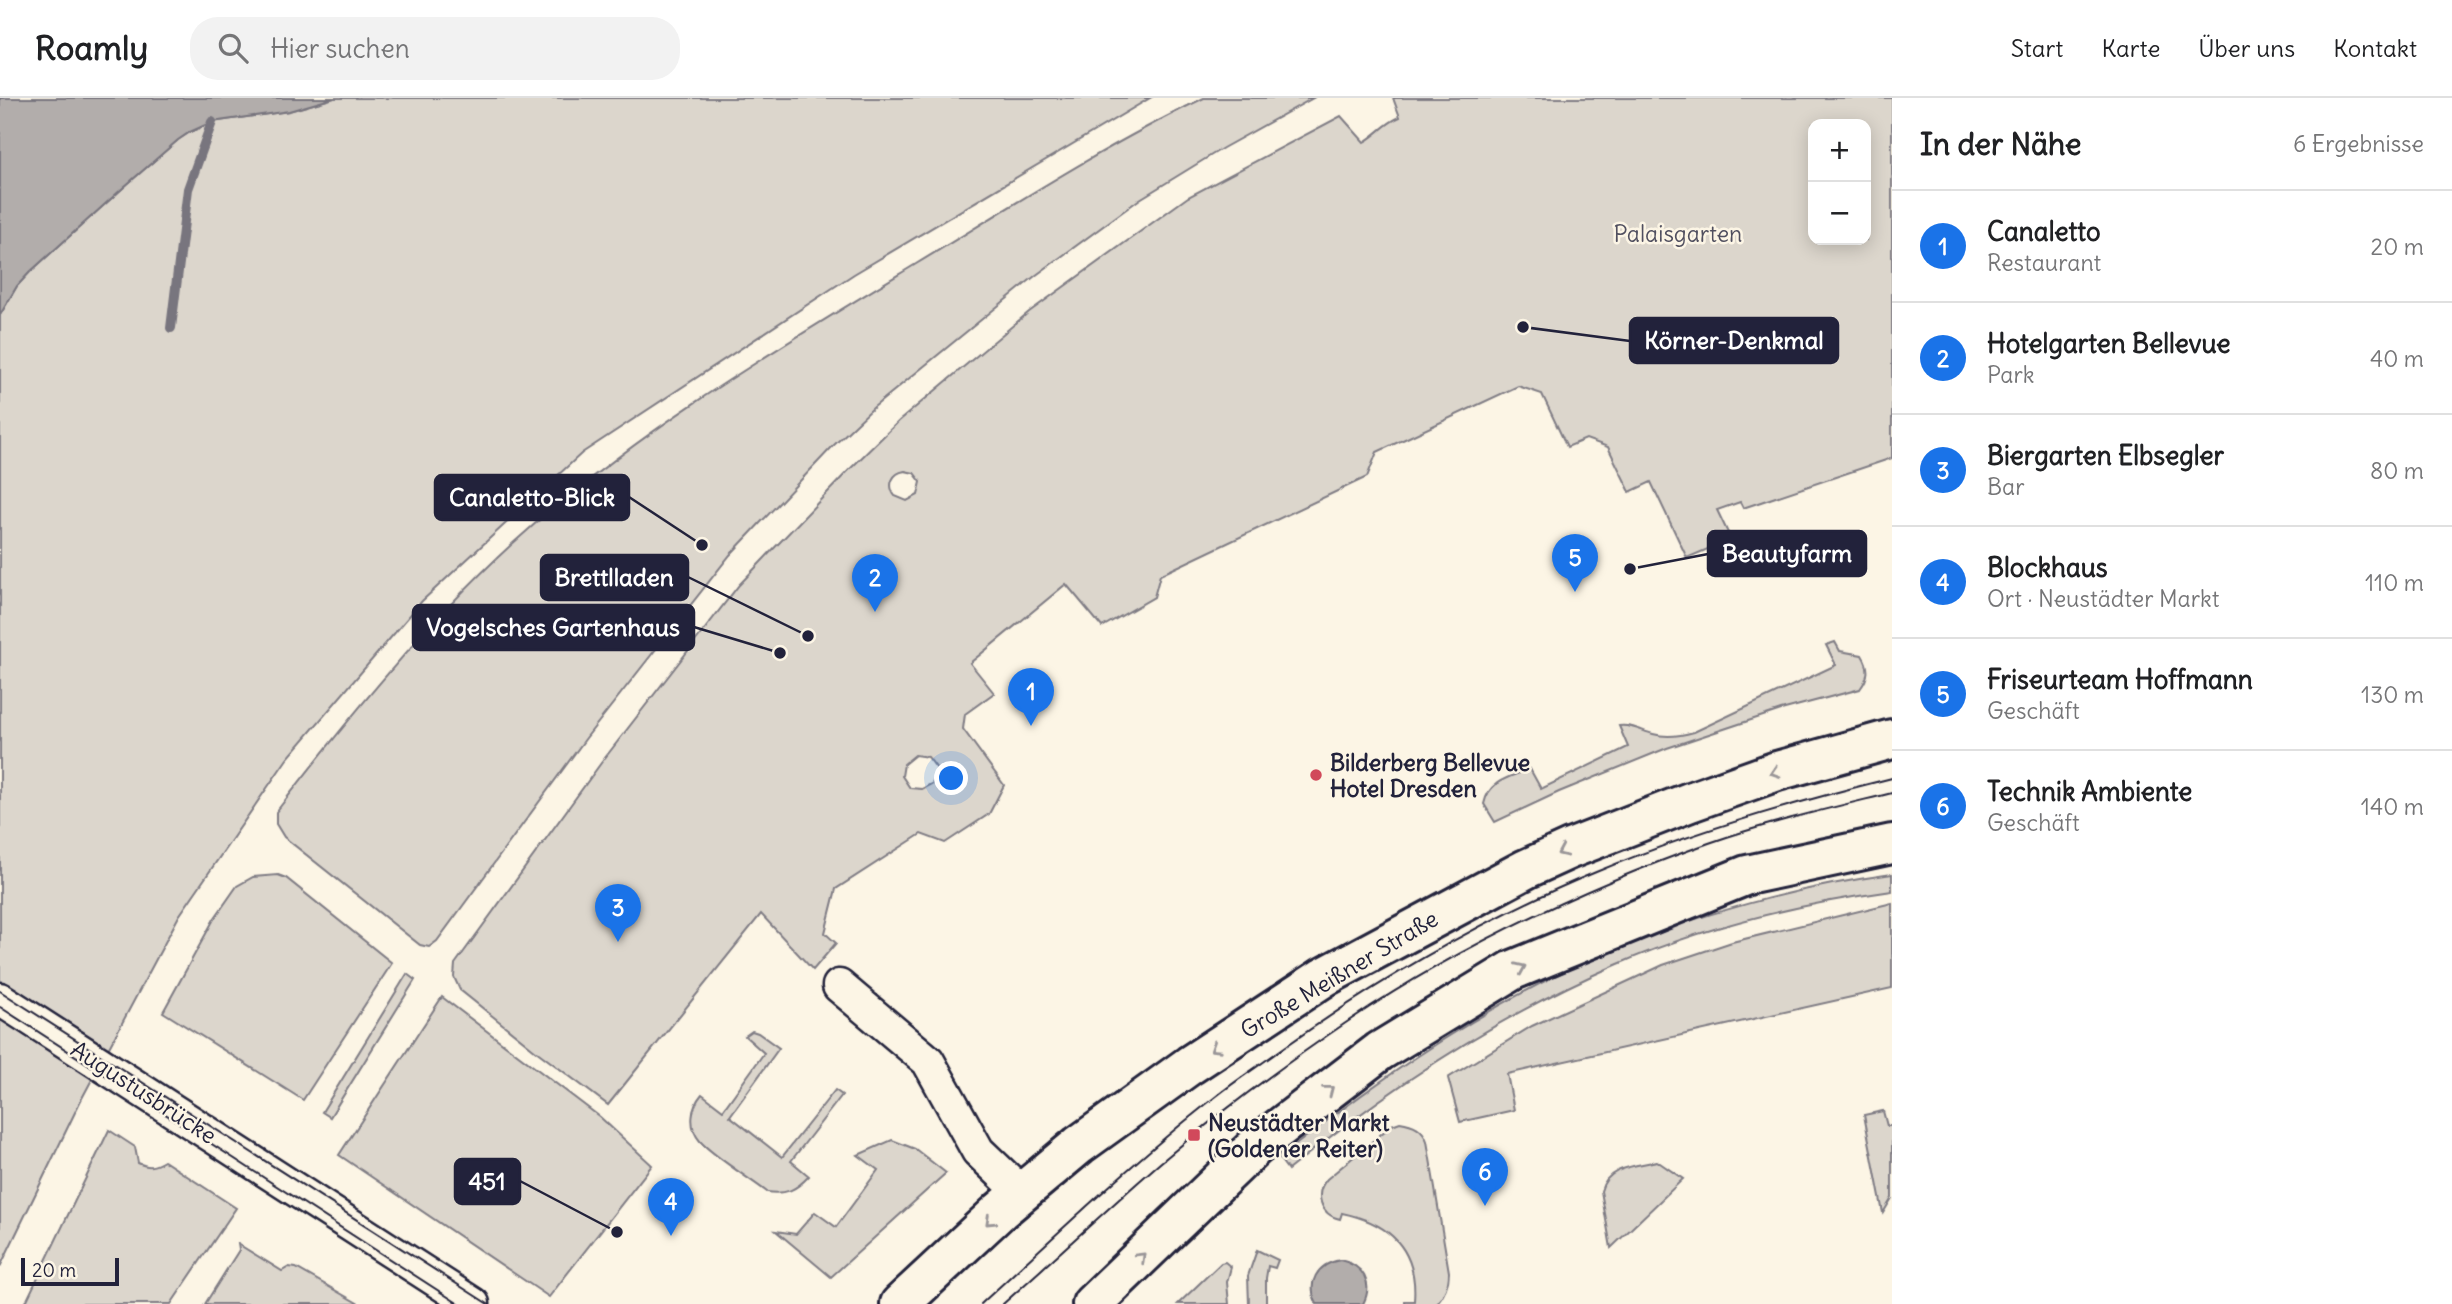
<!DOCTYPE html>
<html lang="de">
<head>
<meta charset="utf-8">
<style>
	body { margin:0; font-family:Delius,sans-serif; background:#f2f2f2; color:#202124 }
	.controls { position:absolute; right:21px; top:21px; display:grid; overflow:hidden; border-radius:14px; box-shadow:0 4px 18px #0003 }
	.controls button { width:63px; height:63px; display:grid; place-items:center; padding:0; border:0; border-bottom:2px solid #e0e0e0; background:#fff; color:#202124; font:35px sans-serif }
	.scale { position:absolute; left:21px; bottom:18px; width:98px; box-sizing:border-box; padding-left:7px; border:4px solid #22223b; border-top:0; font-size:19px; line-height:24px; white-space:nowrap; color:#22223b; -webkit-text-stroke:5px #fcf5e5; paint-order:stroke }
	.you { position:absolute; left:952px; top:681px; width:24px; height:24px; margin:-18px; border:5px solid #fff; border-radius:50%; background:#1a73e8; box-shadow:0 0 0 10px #1a73e833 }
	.badge { display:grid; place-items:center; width:46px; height:46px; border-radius:50%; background:#1a73e8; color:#fff; font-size:23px; font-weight:700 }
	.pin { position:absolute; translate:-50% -58px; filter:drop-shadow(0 2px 4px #0008) }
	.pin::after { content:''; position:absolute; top:37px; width:24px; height:21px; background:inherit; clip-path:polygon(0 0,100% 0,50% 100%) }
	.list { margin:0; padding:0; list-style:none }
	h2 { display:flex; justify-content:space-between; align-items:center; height:91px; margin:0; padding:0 28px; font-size:30px }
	h2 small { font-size:23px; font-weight:400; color:#757577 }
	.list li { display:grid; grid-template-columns:46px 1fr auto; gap:21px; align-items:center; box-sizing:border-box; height:112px; padding:0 28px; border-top:2px solid #e0e0e0 }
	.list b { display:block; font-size:26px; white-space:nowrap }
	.list p { margin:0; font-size:23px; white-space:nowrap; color:#757577 }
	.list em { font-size:23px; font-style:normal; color:#757577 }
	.icon { flex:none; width:38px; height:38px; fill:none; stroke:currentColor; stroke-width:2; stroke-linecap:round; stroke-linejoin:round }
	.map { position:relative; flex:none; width:1892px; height:1206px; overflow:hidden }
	header { display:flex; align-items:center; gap:42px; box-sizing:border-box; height:98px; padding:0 35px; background:#fff; border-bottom:2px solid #e0e0e0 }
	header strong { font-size:33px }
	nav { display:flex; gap:38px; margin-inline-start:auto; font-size:24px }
	.search { width:490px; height:63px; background:#f2f2f2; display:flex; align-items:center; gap:18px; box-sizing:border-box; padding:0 24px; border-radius:28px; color:#757577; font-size:26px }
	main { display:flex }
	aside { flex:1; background:#fff }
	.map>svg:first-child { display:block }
</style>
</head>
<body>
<header>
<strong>Roamly</strong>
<div class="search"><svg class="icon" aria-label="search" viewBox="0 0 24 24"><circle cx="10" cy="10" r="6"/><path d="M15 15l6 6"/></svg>Hier suchen</div>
<nav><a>Start</a><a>Karte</a><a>Über uns</a><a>Kontakt</a></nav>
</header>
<main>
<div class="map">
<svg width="1892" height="1206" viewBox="0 0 1892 1206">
	<rect width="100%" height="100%" fill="#fcf5e5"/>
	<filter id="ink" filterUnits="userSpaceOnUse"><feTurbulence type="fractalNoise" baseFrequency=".0143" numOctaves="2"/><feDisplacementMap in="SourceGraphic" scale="14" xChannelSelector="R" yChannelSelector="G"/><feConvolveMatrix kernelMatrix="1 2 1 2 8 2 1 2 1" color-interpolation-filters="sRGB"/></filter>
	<g filter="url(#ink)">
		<!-- green -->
		<g fill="#dcd6cc" stroke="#7f7c84" stroke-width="2" fill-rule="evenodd">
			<path d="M334,0H1150L854,176L582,355L422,503L287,661L179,818L80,1004L0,1169V217L17,188L30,174L124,89L178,42L190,34L212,24L289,13Z"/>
			<path d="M1204,0H1313L1223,50L1140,101L1035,178L874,309L833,348L730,457L586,640L437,843L429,849L420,847L284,739L276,726V714C348,621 424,527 511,447C633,336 776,251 916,166C1010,109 1104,48 1204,0Z"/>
			<path d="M1393,0H1892V360L1743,410L1740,404L1717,412L1728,435L1722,445L1687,460L1651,384L1630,394L1608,349L1586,341L1567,349L1542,296L1518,288L1377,354L1367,379L1160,477L1154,499L1102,529L1066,486L970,565L994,595L965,616L963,631L1004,687L989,716L945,745L921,736L836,791L825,835L836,845L813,872L761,816L608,1007L536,953L460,892L454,879L455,866L601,665L739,487L848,373L899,323L1029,214L1188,99L1341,18L1364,44C1378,36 1385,25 1400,19ZM1813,26H1866V142H1813ZM905,373L914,375L921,384L918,397L907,403L895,398C887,387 892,375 905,373ZM915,657L928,659L937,671L933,685L922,691L910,690L902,678L904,666Z"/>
			<path d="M1835,544L1840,553L1862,557C1870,570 1869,579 1860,591L1781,612L1667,650L1559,694L1495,724L1484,706C1489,682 1510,679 1530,671L1541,691L1628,649L1619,628C1630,626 1642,633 1653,636C1667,640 1680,638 1694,634L1836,567L1826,547Z"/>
			<path d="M1892,776V793C1799,806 1702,829 1616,867C1497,918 1388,991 1288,1072L1279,1060C1380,979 1491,903 1611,852C1697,816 1799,789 1892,776Z"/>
			<path d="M278,777L286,780L392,865L303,1002L163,914L214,821L237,788L253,779Z"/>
			<path d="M1892,805V890L1507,976L1514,1012L1460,1024L1448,980L1532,928L1663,867L1732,844Z"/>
			<path d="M407,876L415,882L330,1019L322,1014Z"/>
			<path d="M442,899L600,1019L652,1067L549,1199L339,1057Z"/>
			<path d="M752,933L758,935L779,950L730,1018L782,1059L835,992L842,997L791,1063L809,1078C796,1092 786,1097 767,1094C749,1080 713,1058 700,1043C688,1029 691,1009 702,996L723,1012L764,955L745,938Z"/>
			<path d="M1883,1013L1887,1028H1892V1100L1883,1115L1864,1017Z"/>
			<path d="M1400,1024C1413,1026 1423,1030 1427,1043L1449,1174C1449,1187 1445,1196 1436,1206H1405V1203H1414C1418,1152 1390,1125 1342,1115L1340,1121C1320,1117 1314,1095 1327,1081L1392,1027Z"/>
			<path d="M109,1032L135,1049L138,1065C149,1070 154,1069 164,1063L236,1110L171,1206H25Z"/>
			<path d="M892,1042L915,1051L946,1075L831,1179L776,1133L796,1136L815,1114L836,1129L878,1072L858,1057Z"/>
			<path d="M1657,1063L1683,1081L1611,1150L1601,1093C1607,1068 1636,1068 1657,1063Z"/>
			<path d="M238,1146L282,1173L289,1169L296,1170L359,1206H205L239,1152Z"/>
			<path d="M1257,1152L1278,1162L1275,1170L1268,1168L1266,1180V1206H1249L1248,1178Z"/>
			<path d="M1225,1164L1231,1169L1227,1184L1229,1206H1178L1221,1165Z"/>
		</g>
		<!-- water -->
		<g fill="#b2adab" stroke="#78757e" stroke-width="2">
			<path d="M0,0H334L289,13L212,24L190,34L178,42L124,89L30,174L17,188L0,217Z"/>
			<path d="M1340,1162C1363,1167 1374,1185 1363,1206H1317C1306,1185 1317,1166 1340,1162Z"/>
		</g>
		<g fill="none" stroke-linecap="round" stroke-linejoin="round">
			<!-- stream -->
			<path stroke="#78757e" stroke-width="10" d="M171,230L188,91L212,24"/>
			<defs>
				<g id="minor">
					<path d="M839,888L928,963L978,1053L1022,1095"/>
					<path d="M0,901L473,1206"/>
				</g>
				<g id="major">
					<path d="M900,1206L1000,1113L1079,1047L1190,967L1324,879L1526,771L1570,751L1690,704L1777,673L1892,641"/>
					<path d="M1092,1206L1256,1048L1380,953L1513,872L1747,777L1892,746"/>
				</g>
			</defs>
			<!-- minor casing -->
			<use href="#minor" stroke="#22223b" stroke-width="37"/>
			<!-- major casing -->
			<use href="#major" stroke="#22223b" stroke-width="44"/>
			<!-- minor -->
			<use href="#minor" stroke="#fcf5e5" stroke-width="32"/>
			<!-- major -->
			<use href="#major" stroke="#fcf5e5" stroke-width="38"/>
			<!-- tram -->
			<g stroke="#22223b" stroke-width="2">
				<path d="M0,893L488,1206"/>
				<path d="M0,909L459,1206"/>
				<path d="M981,1206C1057,1136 1132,1064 1214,1000C1235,983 1257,969 1279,953C1378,883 1484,820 1596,774C1692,734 1791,705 1892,680"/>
				<path d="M1003,1206C1056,1159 1107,1111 1160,1065C1220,1014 1285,966 1350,922C1460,848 1584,790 1709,745C1769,724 1831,710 1892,695"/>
			</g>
		</g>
		<!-- one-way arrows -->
		<defs><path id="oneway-chevron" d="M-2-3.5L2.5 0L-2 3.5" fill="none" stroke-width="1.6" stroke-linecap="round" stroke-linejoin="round" transform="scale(1.75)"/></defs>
		<g stroke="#9a9698">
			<use href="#oneway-chevron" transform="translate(1775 674) rotate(162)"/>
			<use href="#oneway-chevron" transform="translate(1562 754) rotate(156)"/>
			<use href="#oneway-chevron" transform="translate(1521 870) rotate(-24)"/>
			<use href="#oneway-chevron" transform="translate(1215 950) rotate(147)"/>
			<use href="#oneway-chevron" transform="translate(1329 992) rotate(-38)"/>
			<use href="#oneway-chevron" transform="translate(990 1123) rotate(137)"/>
			<use href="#oneway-chevron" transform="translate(1141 1159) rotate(-44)"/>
		</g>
	</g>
	<!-- markers -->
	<g fill="#d1495b" stroke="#fcf5e5" stroke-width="2.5">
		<circle cx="1316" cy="677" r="7"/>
		<rect x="1187" y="1030" width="14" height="14" rx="3.5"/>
	</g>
	<g text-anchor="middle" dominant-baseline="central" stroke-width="5" stroke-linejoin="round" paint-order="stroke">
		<!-- park labels -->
		<g font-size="23" fill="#504f5f" stroke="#fcf5e5">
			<text x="1678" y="135">Palaisgarten</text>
		</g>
		<!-- poi labels -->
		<g font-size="23" font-weight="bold" fill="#22223b" stroke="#fcf5e5" text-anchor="start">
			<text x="1330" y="664">Bilderberg Bellevue<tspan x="1330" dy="26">Hotel Dresden</tspan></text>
			<text x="1208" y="1024">Neustädter Markt<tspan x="1208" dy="26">(Goldener Reiter)</tspan></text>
		</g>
		<!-- street labels -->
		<g font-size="23" fill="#22223b" stroke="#fcf5e5">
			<text transform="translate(1339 876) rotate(-31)">Große Meißner Straße</text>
			<text transform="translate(144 994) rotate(33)">Augustusbrücke</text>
		</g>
	</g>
	<!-- callouts -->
	<path fill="none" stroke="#22223b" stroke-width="2.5" d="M1523 229L1630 243M702 447L629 399M1630 471L1708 456M808 538L688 479M780 555L694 529M617 1134L520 1083"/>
	<g fill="#22223b" stroke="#fcf5e5" stroke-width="2.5">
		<circle cx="1523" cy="229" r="7"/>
		<circle cx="702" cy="447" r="7"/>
		<circle cx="1630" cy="471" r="7"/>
		<circle cx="808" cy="538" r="7"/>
		<circle cx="780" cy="555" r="7"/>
		<circle cx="617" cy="1134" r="7"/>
	</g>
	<g fill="#22223b" stroke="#22223b" stroke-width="2.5">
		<rect x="1630" y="220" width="208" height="45" rx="7"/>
		<rect x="435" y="377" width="194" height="45" rx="7"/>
		<rect x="1708" y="433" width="158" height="45" rx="7"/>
		<rect x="541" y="457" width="147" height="45" rx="7"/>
		<rect x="413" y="507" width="281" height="45" rx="7"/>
		<rect x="455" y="1061" width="65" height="45" rx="7"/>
	</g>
	<g font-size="24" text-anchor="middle" font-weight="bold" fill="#fff">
		<text x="1734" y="251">Körner-Denkmal</text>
		<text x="532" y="408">Canaletto-Blick</text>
		<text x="1787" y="464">Beautyfarm</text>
		<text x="614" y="488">Brettlladen</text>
		<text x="553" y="538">Vogelsches Gartenhaus</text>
		<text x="487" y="1092">451</text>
	</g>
</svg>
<div class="controls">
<button>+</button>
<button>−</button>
</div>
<div class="scale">20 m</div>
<div class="you"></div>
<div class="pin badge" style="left:1031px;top:628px">1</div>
<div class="pin badge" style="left:875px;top:514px">2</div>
<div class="pin badge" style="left:618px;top:844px">3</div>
<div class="pin badge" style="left:671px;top:1138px">4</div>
<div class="pin badge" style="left:1575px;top:494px">5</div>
<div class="pin badge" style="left:1485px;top:1108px">6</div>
</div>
<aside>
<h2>In der Nähe<small>6 Ergebnisse</small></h2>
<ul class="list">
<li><span class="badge">1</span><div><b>Canaletto</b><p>Restaurant</p></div><em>20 m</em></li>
<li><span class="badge">2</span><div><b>Hotelgarten Bellevue</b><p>Park</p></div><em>40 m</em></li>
<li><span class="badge">3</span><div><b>Biergarten Elbsegler</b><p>Bar</p></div><em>80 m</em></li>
<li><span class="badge">4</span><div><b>Blockhaus</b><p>Ort · Neustädter Markt</p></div><em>110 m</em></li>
<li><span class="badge">5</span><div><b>Friseurteam Hoffmann</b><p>Geschäft</p></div><em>130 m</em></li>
<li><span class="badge">6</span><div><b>Technik Ambiente</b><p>Geschäft</p></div><em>140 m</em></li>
</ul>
</aside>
</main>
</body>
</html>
